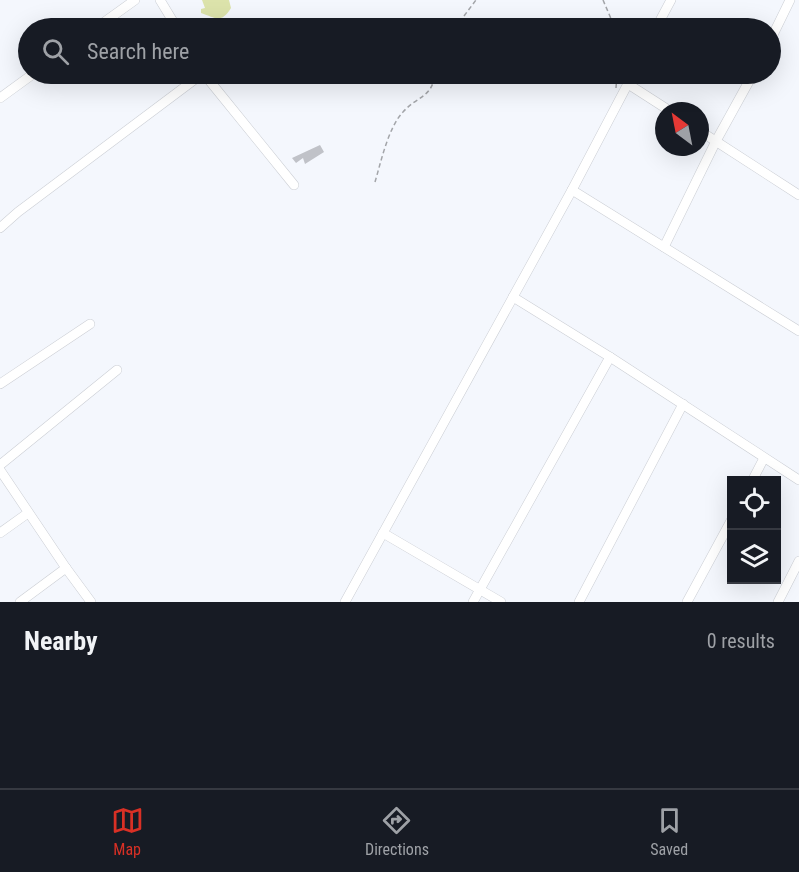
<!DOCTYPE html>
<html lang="en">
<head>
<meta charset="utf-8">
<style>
	body { margin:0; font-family:"Roboto Condensed",sans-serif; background:#20242c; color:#f1f3f6 }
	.controls { position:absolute; right:18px; bottom:18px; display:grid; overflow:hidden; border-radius:0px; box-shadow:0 6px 24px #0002 }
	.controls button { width:54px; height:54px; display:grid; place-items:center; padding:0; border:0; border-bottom:2px solid #363941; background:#171b24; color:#f1f3f6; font:30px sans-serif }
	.compass { position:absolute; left:655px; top:102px; width:54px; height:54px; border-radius:50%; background:#171b24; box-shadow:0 6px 24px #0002; rotate:328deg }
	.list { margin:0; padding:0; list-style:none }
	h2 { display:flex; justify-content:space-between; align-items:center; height:78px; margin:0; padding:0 24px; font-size:26px }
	h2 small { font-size:20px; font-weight:400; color:#9ea1a6 }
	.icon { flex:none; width:33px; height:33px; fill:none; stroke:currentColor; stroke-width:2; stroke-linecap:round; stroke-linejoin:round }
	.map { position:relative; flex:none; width:799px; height:602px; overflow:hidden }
	.search { position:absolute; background:#171b24; box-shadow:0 6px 24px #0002; left:18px; right:18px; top:18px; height:66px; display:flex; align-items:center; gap:15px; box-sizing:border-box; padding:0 21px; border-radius:33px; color:#9ea1a6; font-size:22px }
	.sheet { height:186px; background:#171b24 }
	nav { display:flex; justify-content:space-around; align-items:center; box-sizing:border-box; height:84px; border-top:2px solid #363941; background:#171b24; font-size:16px; color:#9ea1a6 }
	nav a { display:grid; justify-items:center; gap:3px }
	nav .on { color:#d93025 }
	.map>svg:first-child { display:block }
</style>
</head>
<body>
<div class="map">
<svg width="799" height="602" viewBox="0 0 799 602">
	<rect width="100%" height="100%" fill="#f4f7fd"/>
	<!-- green -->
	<path fill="#dce3ab" d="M202,0H229L231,8C221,24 216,18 201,13V9L205,8Z"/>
	<!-- building -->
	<path fill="#c0c2c8" d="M320,145L324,152L305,164L303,158L296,163L292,158Z"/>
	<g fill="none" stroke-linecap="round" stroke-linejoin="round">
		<defs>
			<g id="minor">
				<path d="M160,0L177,28"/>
				<path d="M96,28L135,0"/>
				<path d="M656,28L671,0"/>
				<path d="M770,41L790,0"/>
				<path d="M204,74L294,185"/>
				<path d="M628,84L670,111"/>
				<path d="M0,98L33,74"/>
				<path d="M700,131L799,195"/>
				<path d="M572,190L799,331"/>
				<path d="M0,228L18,212L202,74"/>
				<path d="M664,247L716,141L753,74"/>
				<path d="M513,297L610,357L799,480"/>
				<path d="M0,384L90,324"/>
				<path d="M0,465L117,370"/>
				<path d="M0,470L66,568L91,602"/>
				<path d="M752,481L764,458"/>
				<path d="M0,533L28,513"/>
				<path d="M383,533L501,602"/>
				<path d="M20,602L66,568"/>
				<path d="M345,602L572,190L633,74"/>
				<path d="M473,602L610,357"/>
				<path d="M579,602L683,404"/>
				<path d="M687,602L732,519"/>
				<path d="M778,602L799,561"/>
			</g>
		</defs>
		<!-- minor casing -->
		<use href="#minor" stroke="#cbced4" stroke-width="10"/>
		<!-- path -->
		<g stroke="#a3a5a9" stroke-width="1.5" stroke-dasharray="4.5 3" stroke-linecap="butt">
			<path d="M603,0L615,28"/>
			<path d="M455,28L476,0"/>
			<path d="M616,88L617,74"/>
			<path d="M375,182C381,162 388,128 403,112C417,96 432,98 435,74"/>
		</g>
		<!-- minor -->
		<use href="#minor" stroke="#fff" stroke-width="9"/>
	</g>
</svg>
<div class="controls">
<button><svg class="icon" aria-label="locate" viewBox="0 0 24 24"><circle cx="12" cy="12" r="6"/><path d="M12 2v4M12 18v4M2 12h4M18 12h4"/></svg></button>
<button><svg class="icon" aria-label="layers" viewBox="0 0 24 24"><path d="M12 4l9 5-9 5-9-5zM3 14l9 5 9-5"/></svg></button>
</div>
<svg class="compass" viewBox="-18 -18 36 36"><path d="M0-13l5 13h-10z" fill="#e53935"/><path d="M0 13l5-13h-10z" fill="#9ea1a6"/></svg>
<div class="search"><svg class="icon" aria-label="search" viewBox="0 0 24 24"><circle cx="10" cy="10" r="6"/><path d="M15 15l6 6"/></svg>Search here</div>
</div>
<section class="sheet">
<h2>Nearby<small>0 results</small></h2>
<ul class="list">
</ul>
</section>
<nav>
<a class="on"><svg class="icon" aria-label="map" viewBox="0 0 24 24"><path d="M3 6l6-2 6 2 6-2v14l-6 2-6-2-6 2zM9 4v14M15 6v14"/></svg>Map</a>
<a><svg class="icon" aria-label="directions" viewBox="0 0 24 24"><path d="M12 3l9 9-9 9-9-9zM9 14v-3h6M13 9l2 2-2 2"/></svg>Directions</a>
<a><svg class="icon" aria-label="saved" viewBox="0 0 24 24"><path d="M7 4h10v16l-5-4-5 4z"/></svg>Saved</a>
</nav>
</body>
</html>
